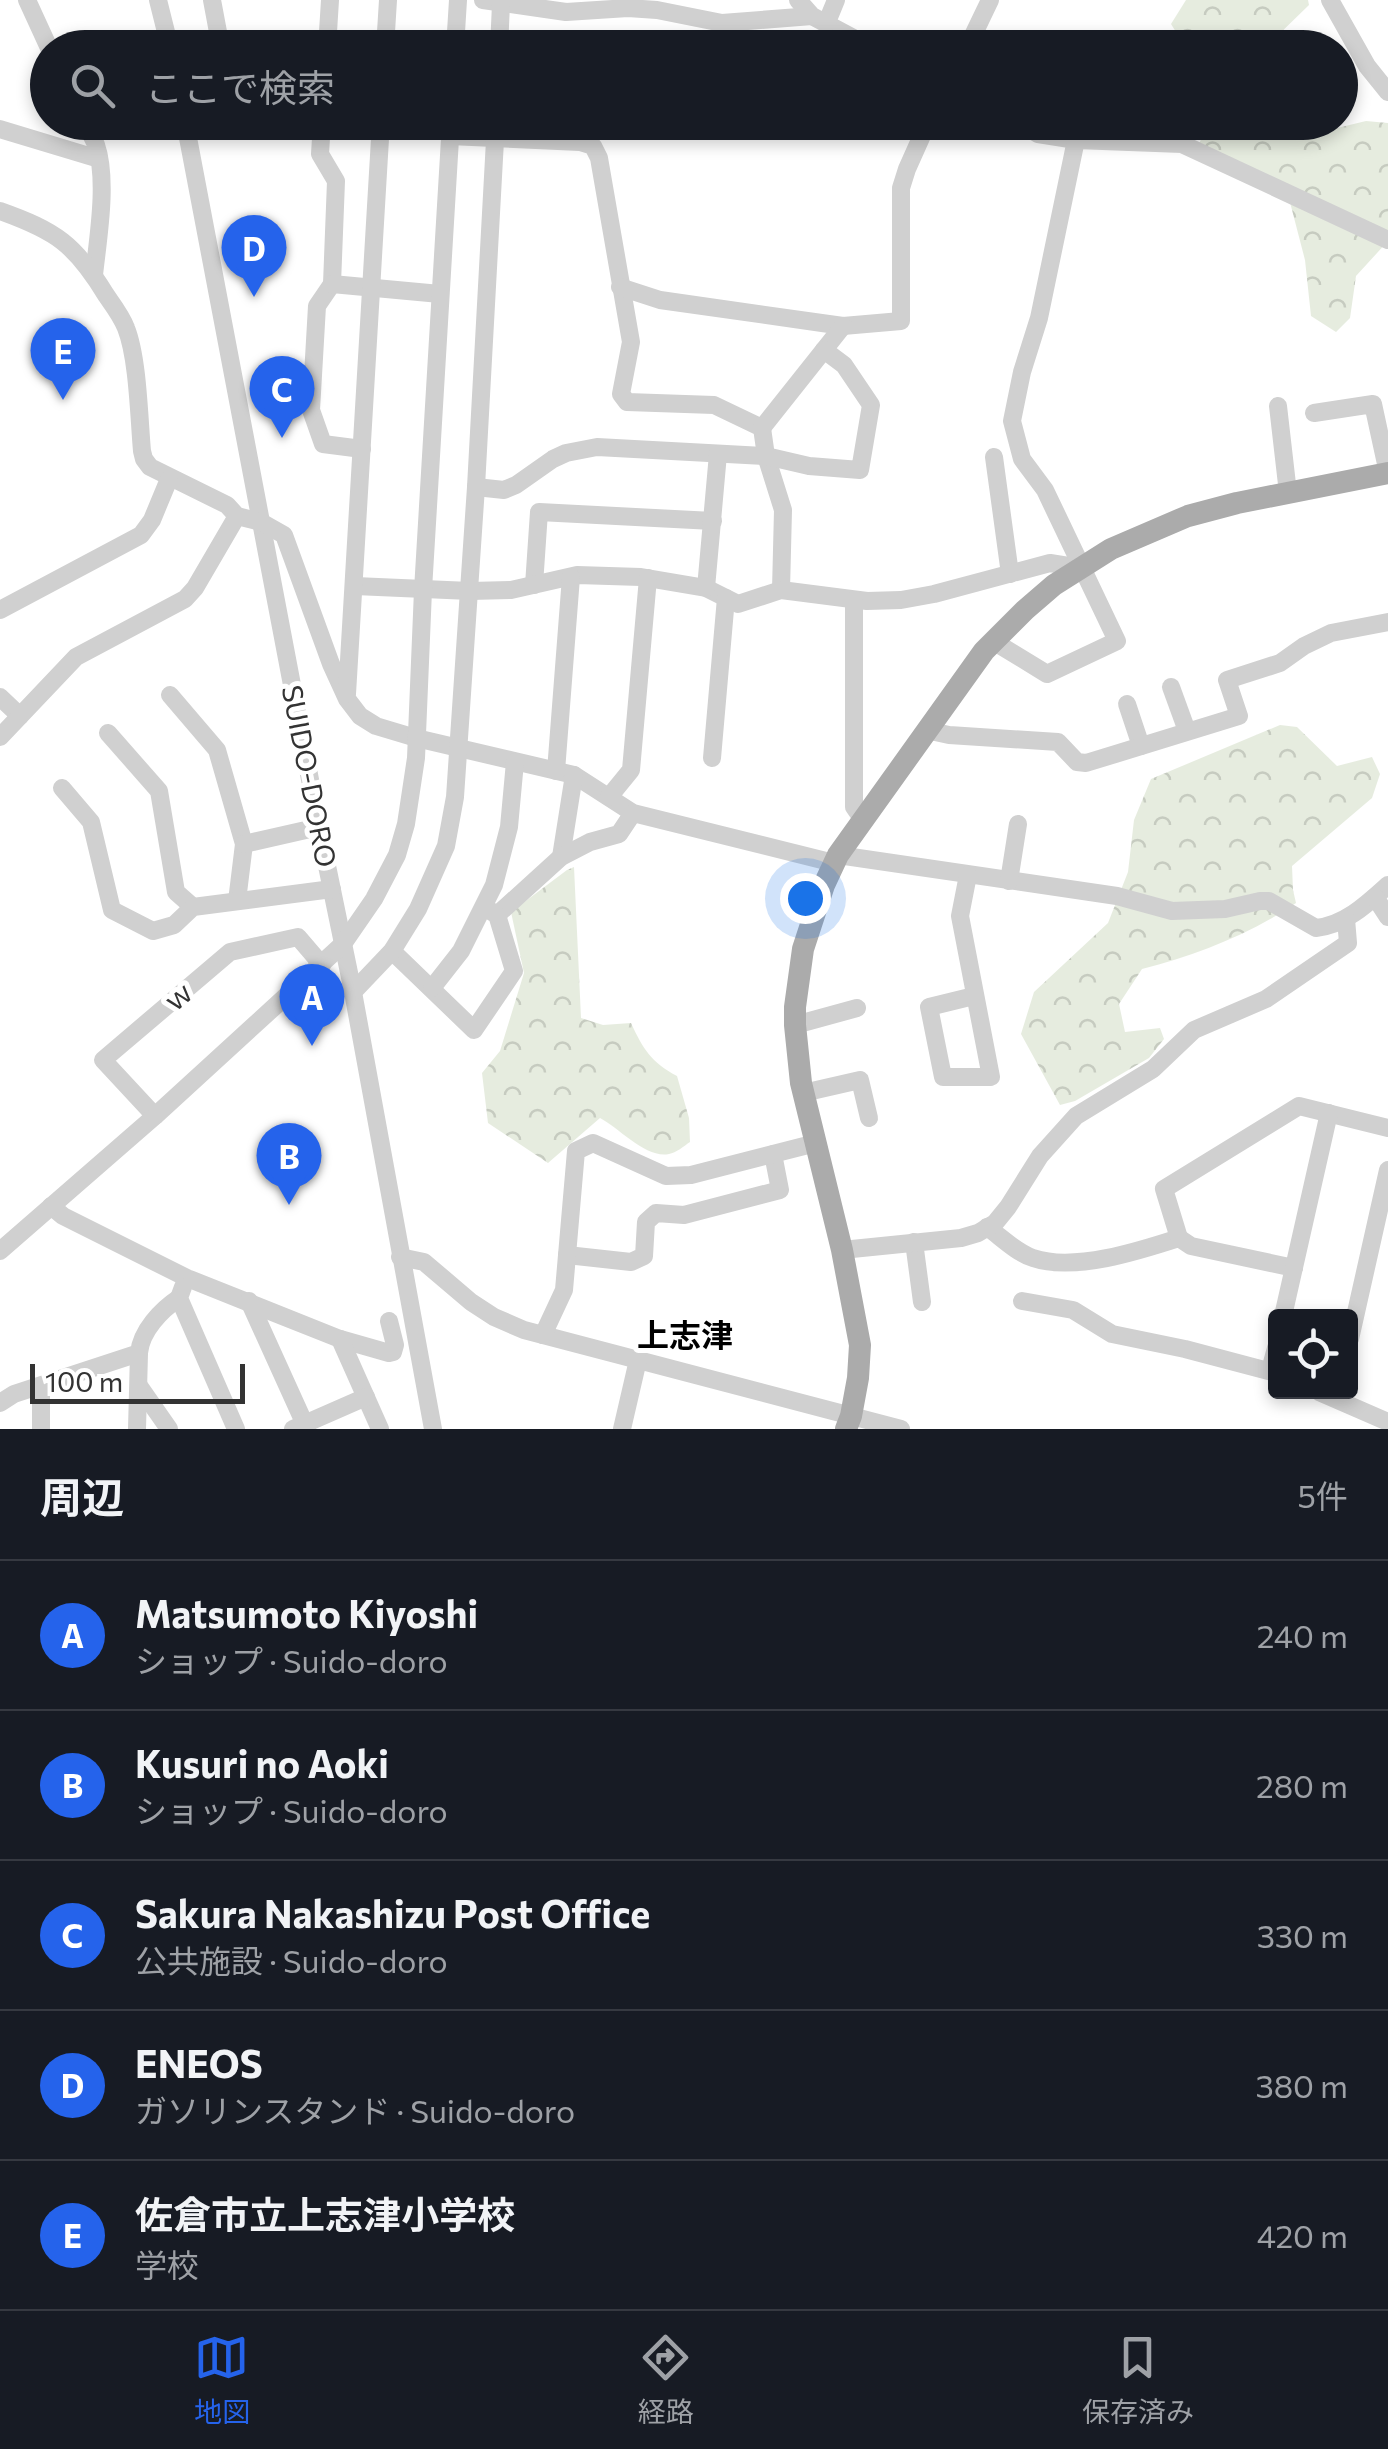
<!DOCTYPE html>
<html lang="ja">
<head>
<meta charset="utf-8">
<style>
	body { margin:0; font-family:Commissioner,"Noto Sans JP",sans-serif; background:#242831; color:#f1f3f6 }
	.controls { position:absolute; right:30px; bottom:30px; display:grid; overflow:hidden; border-radius:10px; box-shadow:0 5px 15px #0003 }
	.controls button { width:90px; height:90px; display:grid; place-items:center; padding:0; border:0; border-bottom:2px solid #363941; background:#171b24; color:#f1f3f6; font:50px sans-serif }
	.scale { position:absolute; left:30px; bottom:25px; width:215px; box-sizing:border-box; padding-left:10px; border:5px solid #333; border-top:0; font-size:28px; line-height:35px; white-space:nowrap; color:#333; -webkit-text-stroke:8px #fff; paint-order:stroke }
	.you { position:absolute; left:805px; top:898px; width:35px; height:35px; margin:-25px; border:8px solid #fff; border-radius:50%; background:#1a73e8; box-shadow:0 0 0 15px #1a73e833 }
	.badge { display:grid; place-items:center; width:65px; height:65px; border-radius:50%; background:#2563eb; color:#fff; font-size:32px; font-weight:700 }
	.pin { position:absolute; translate:-50% -82px; filter:drop-shadow(0 2px 5px #0008) }
	.pin::after { content:''; position:absolute; top:52px; width:35px; height:30px; background:inherit; clip-path:polygon(0 0,100% 0,50% 100%) }
	.list { margin:0; padding:0; list-style:none }
	h2 { display:flex; justify-content:space-between; align-items:center; height:130px; margin:0; padding:0 40px; font-size:42px }
	h2 small { font-size:32px; font-weight:400; color:#9ea1a6 }
	.list li { display:grid; grid-template-columns:65px 1fr auto; gap:30px; align-items:center; box-sizing:border-box; height:150px; padding:0 40px; border-top:2px solid #363941 }
	.list b { display:block; font-size:38px; white-space:nowrap }
	.list p { margin:0; font-size:32px; white-space:nowrap; color:#9ea1a6 }
	.list em { font-size:32px; font-style:normal; color:#9ea1a6 }
	.icon { flex:none; width:55px; height:55px; fill:none; stroke:currentColor; stroke-width:2; stroke-linecap:round; stroke-linejoin:round }
	.map { position:relative; flex:none; width:1388px; height:1429px; overflow:hidden }
	.search { position:absolute; background:#171b24; box-shadow:0 5px 15px #0003; left:30px; right:30px; top:30px; height:110px; display:flex; align-items:center; gap:25px; box-sizing:border-box; padding:0 35px; border-radius:55px; color:#9ea1a6; font-size:38px }
	.sheet { height:880px; background:#171b24 }
	nav { display:flex; justify-content:space-around; align-items:center; box-sizing:border-box; height:140px; border-top:2px solid #363941; background:#171b24; font-size:28px; color:#9ea1a6 }
	nav a { display:grid; justify-items:center; gap:5px }
	nav .on { color:#2563eb }
	.map>svg:first-child { display:block }
</style>
</head>
<body>
<div class="map">
<svg width="1388" height="1429" viewBox="0 0 1388 1429">
	<defs>
		<pattern id="forest-crowns" width="20" height="18" patternUnits="userSpaceOnUse" patternTransform="scale(2.5)"><rect width="20" height="18" fill="#e6ecdf"/><path d="M2 6a3 3 0 1 1 6 0M12 15a3 3 0 1 1 6 0" fill="none" stroke="#c6cbc0"/></pattern>
	</defs>
	<rect width="100%" height="100%" fill="#fff"/>
	<!-- forest -->
	<g fill="url(#forest-crowns)">
		<path d="M1186,0H1308L1309,5L1271,42L1272,47L1186,48L1171,24Z"/>
		<path d="M1366,121L1388,123V241L1356,276L1350,318L1336,332L1311,316L1305,260L1285,183L1199,144L1208,123H1295L1333,129Z"/>
		<path d="M1280,725L1297,727L1337,766L1372,757L1380,774L1372,798L1292,866L1293,890L1296,903C1249,935 1196,955 1142,969L1119,1004L1125,1032L1160,1028L1164,1039L1149,1058L1075,1101L1060,1105L1021,1034L1034,992L1108,923L1128,872L1134,820L1151,779Z"/>
		<path d="M574,867L581,1018L603,1025L631,1023C643,1049 651,1062 677,1076L689,1118L690,1142C684,1146 676,1153 669,1154C647,1159 619,1128 600,1118L548,1163L488,1123L482,1073L500,1051L524,973L511,912L567,870Z"/>
	</g>
	<g fill="none" stroke-linecap="round" stroke-linejoin="round">
		<!-- minor -->
		<g stroke="#d0d0d0" stroke-width="18">
			<path d="M27,0L49,48"/>
			<path d="M158,0L170,48"/>
			<path d="M212,0L221,48"/>
			<path d="M483,0L566,12L628,8L657,10L722,23L812,16"/>
			<path d="M798,0L812,16L872,48"/>
			<path d="M1330,0L1367,66L1388,92"/>
			<path d="M827,22L836,0"/>
			<path d="M327,48L330,0"/>
			<path d="M385,48L388,0"/>
			<path d="M455,48L458,0"/>
			<path d="M499,48L501,4"/>
			<path d="M967,48L990,0"/>
			<path d="M85,122C88,130 93,137 96,145C108,180 98,238 94,275"/>
			<path d="M185,122L319,827L353,992L433,1429"/>
			<path d="M322,122L320,154L336,181L332,284L317,306L311,410L323,444L362,449"/>
			<path d="M1018,122L1038,134L1076,140L1182,144L1388,240"/>
			<path d="M0,129L99,159"/>
			<path d="M187,132L231,122"/>
			<path d="M450,136L580,142L593,146L599,158L631,342L621,394L627,402L714,405L762,428L766,456L783,510L781,590"/>
			<path d="M0,211C56,231 75,244 106,295C113,305 122,317 126,328C138,358 139,418 142,451L144,459L150,467L227,505L237,516L261,522L284,535L331,664L347,699L360,716L376,726L416,738L574,775L633,813L834,863"/>
			<path d="M332,284L440,294"/>
			<path d="M620,287L660,300L843,326L901,321V188L907,169L928,122"/>
			<path d="M1278,406L1288,493"/>
			<path d="M1314,413L1373,404L1388,473"/>
			<path d="M762,428L843,326"/>
			<path d="M994,457L1010,574"/>
			<path d="M476,487L504,490L516,485L553,459L566,453L597,447L766,456L809,466L860,470L871,405L844,365L824,350"/>
			<path d="M534,585L539,512L713,521"/>
			<path d="M355,586L470,591L511,590L577,575L641,577L706,588L738,604L781,590L867,601L901,600L934,594L1050,563L1081,568"/>
			<path d="M706,588L718,454"/>
			<path d="M854,600V807L863,820"/>
			<path d="M0,610L141,535L152,520L169,479"/>
			<path d="M993,641L1047,674L1117,641L1045,490L1022,459L1012,421L1022,372L1039,318L1076,140"/>
			<path d="M1171,687L1187,731"/>
			<path d="M347,694L381,122"/>
			<path d="M170,695L217,750L244,844L237,901"/>
			<path d="M0,697L20,716"/>
			<path d="M1127,704L1141,746"/>
			<path d="M926,730L949,735L1058,742L1077,762L1086,763L1239,716L1227,680L1280,663L1304,646L1331,633L1388,622"/>
			<path d="M108,733L159,791L176,892L193,907"/>
			<path d="M0,737L76,657L185,599L195,588L237,516"/>
			<path d="M712,758L726,598"/>
			<path d="M556,771L571,577"/>
			<path d="M62,788L91,822L112,910L153,931L174,925L193,907L332,889"/>
			<path d="M609,797L631,770L648,578"/>
			<path d="M244,844L319,827"/>
			<path d="M838,855L1117,896L1172,911L1225,909L1260,901H1269L1316,928C1345,925 1367,904 1388,885"/>
			<path d="M561,857L574,775"/>
			<path d="M968,875L960,916L991,1077H943L929,1007L974,996"/>
			<path d="M1009,881L1018,824"/>
			<path d="M1375,897L1388,917"/>
			<path d="M497,915L561,857L590,842L619,834L633,813"/>
			<path d="M392,951L474,1030L514,971L497,915L484,907"/>
			<path d="M432,988L461,951L494,885L509,827L515,762"/>
			<path d="M353,992L392,951L418,909L446,846L455,797L476,487L496,122"/>
			<path d="M795,1025L857,1008"/>
			<path d="M803,1093L860,1080L869,1118"/>
			<path d="M155,1116L103,1060L230,952L298,937L322,965"/>
			<path d="M51,1206L63,1216L187,1278L340,1339L389,1353L393,1352L395,1345L389,1321"/>
			<path d="M987,1227C1001,1237 1017,1253 1033,1258C1074,1272 1139,1251 1179,1238L1191,1246L1294,1268"/>
			<path d="M1179,1238L1164,1189L1299,1106L1388,1128"/>
			<path d="M914,1242L922,1302"/>
			<path d="M842,1250L961,1238L978,1233L995,1223L1008,1207L1040,1156L1076,1116L1153,1069L1194,1030L1266,999L1348,943L1346,919"/>
			<path d="M0,1251L155,1116L343,944L374,899L397,855L406,824L416,758L423,590L451,122"/>
			<path d="M567,1255L631,1262L644,1256L646,1222L656,1213L684,1215L780,1190L773,1154"/>
			<path d="M400,1257L424,1262L471,1302L494,1317L524,1330L901,1429"/>
			<path d="M183,1287L179,1298L236,1429"/>
			<path d="M249,1301L307,1429"/>
			<path d="M1022,1301L1073,1310L1112,1334L1185,1349L1276,1373"/>
			<path d="M1283,1316L1329,1113"/>
			<path d="M543,1335L564,1290L576,1151L593,1143L666,1176L691,1175L816,1143"/>
			<path d="M340,1339L380,1429"/>
			<path d="M1350,1339L1388,1170"/>
			<path d="M1270,1370L1276,1348"/>
			<path d="M139,1386L169,1429"/>
			<path d="M1319,1392L1388,1422"/>
			<path d="M0,1403L14,1394L139,1353C141,1331 161,1310 179,1298"/>
			<path d="M41,1429V1386"/>
			<path d="M137,1429L139,1353"/>
			<path d="M293,1429L366,1397"/>
			<path d="M622,1429L638,1360"/>
		</g>
		<!-- major -->
		<path stroke="#ababab" stroke-width="22" d="M846,1429L851,1416L858,1378L860,1345L842,1250L801,1083L795,1025V1007L803,949L824,885L838,855L984,651L1025,610L1054,585L1111,549L1188,516L1237,503L1388,473"/>
	</g>
	<g text-anchor="middle" dominant-baseline="central" stroke-width="10" stroke-linejoin="round" paint-order="stroke">
		<!-- street labels -->
		<g font-size="28" fill="#333" stroke="#fff">
			<text transform="translate(310 776) rotate(79)">SUIDO-DORO</text>
			<text transform="translate(178 996) rotate(-40)">ｗ</text>
		</g>
		<!-- quarter labels -->
		<g font-size="32" font-weight="bold" fill="#000" stroke="#fff">
			<text x="685" y="1334">上志津</text>
		</g>
	</g>
</svg>
<div class="controls">
<button><svg class="icon" aria-label="locate" viewBox="0 0 24 24"><circle cx="12" cy="12" r="6"/><path d="M12 2v4M12 18v4M2 12h4M18 12h4"/></svg></button>
</div>
<div class="scale">100 m</div>
<div class="you"></div>
<div class="pin badge" style="left:312px;top:1046px">A</div>
<div class="pin badge" style="left:289px;top:1205px">B</div>
<div class="pin badge" style="left:282px;top:438px">C</div>
<div class="pin badge" style="left:254px;top:297px">D</div>
<div class="pin badge" style="left:63px;top:400px">E</div>
<div class="search"><svg class="icon" aria-label="search" viewBox="0 0 24 24"><circle cx="10" cy="10" r="6"/><path d="M15 15l6 6"/></svg>ここで検索</div>
</div>
<section class="sheet">
<h2>周辺<small>5件</small></h2>
<ul class="list">
<li><span class="badge">A</span><div><b>Matsumoto Kiyoshi</b><p>ショップ · Suido-doro</p></div><em>240 m</em></li>
<li><span class="badge">B</span><div><b>Kusuri no Aoki</b><p>ショップ · Suido-doro</p></div><em>280 m</em></li>
<li><span class="badge">C</span><div><b>Sakura Nakashizu Post Office</b><p>公共施設 · Suido-doro</p></div><em>330 m</em></li>
<li><span class="badge">D</span><div><b>ENEOS</b><p>ガソリンスタンド · Suido-doro</p></div><em>380 m</em></li>
<li><span class="badge">E</span><div><b>佐倉市立上志津小学校</b><p>学校</p></div><em>420 m</em></li>
</ul>
</section>
<nav>
<a class="on"><svg class="icon" aria-label="map" viewBox="0 0 24 24"><path d="M3 6l6-2 6 2 6-2v14l-6 2-6-2-6 2zM9 4v14M15 6v14"/></svg>地図</a>
<a><svg class="icon" aria-label="directions" viewBox="0 0 24 24"><path d="M12 3l9 9-9 9-9-9zM9 14v-3h6M13 9l2 2-2 2"/></svg>経路</a>
<a><svg class="icon" aria-label="saved" viewBox="0 0 24 24"><path d="M7 4h10v16l-5-4-5 4z"/></svg>保存済み</a>
</nav>
</body>
</html>
